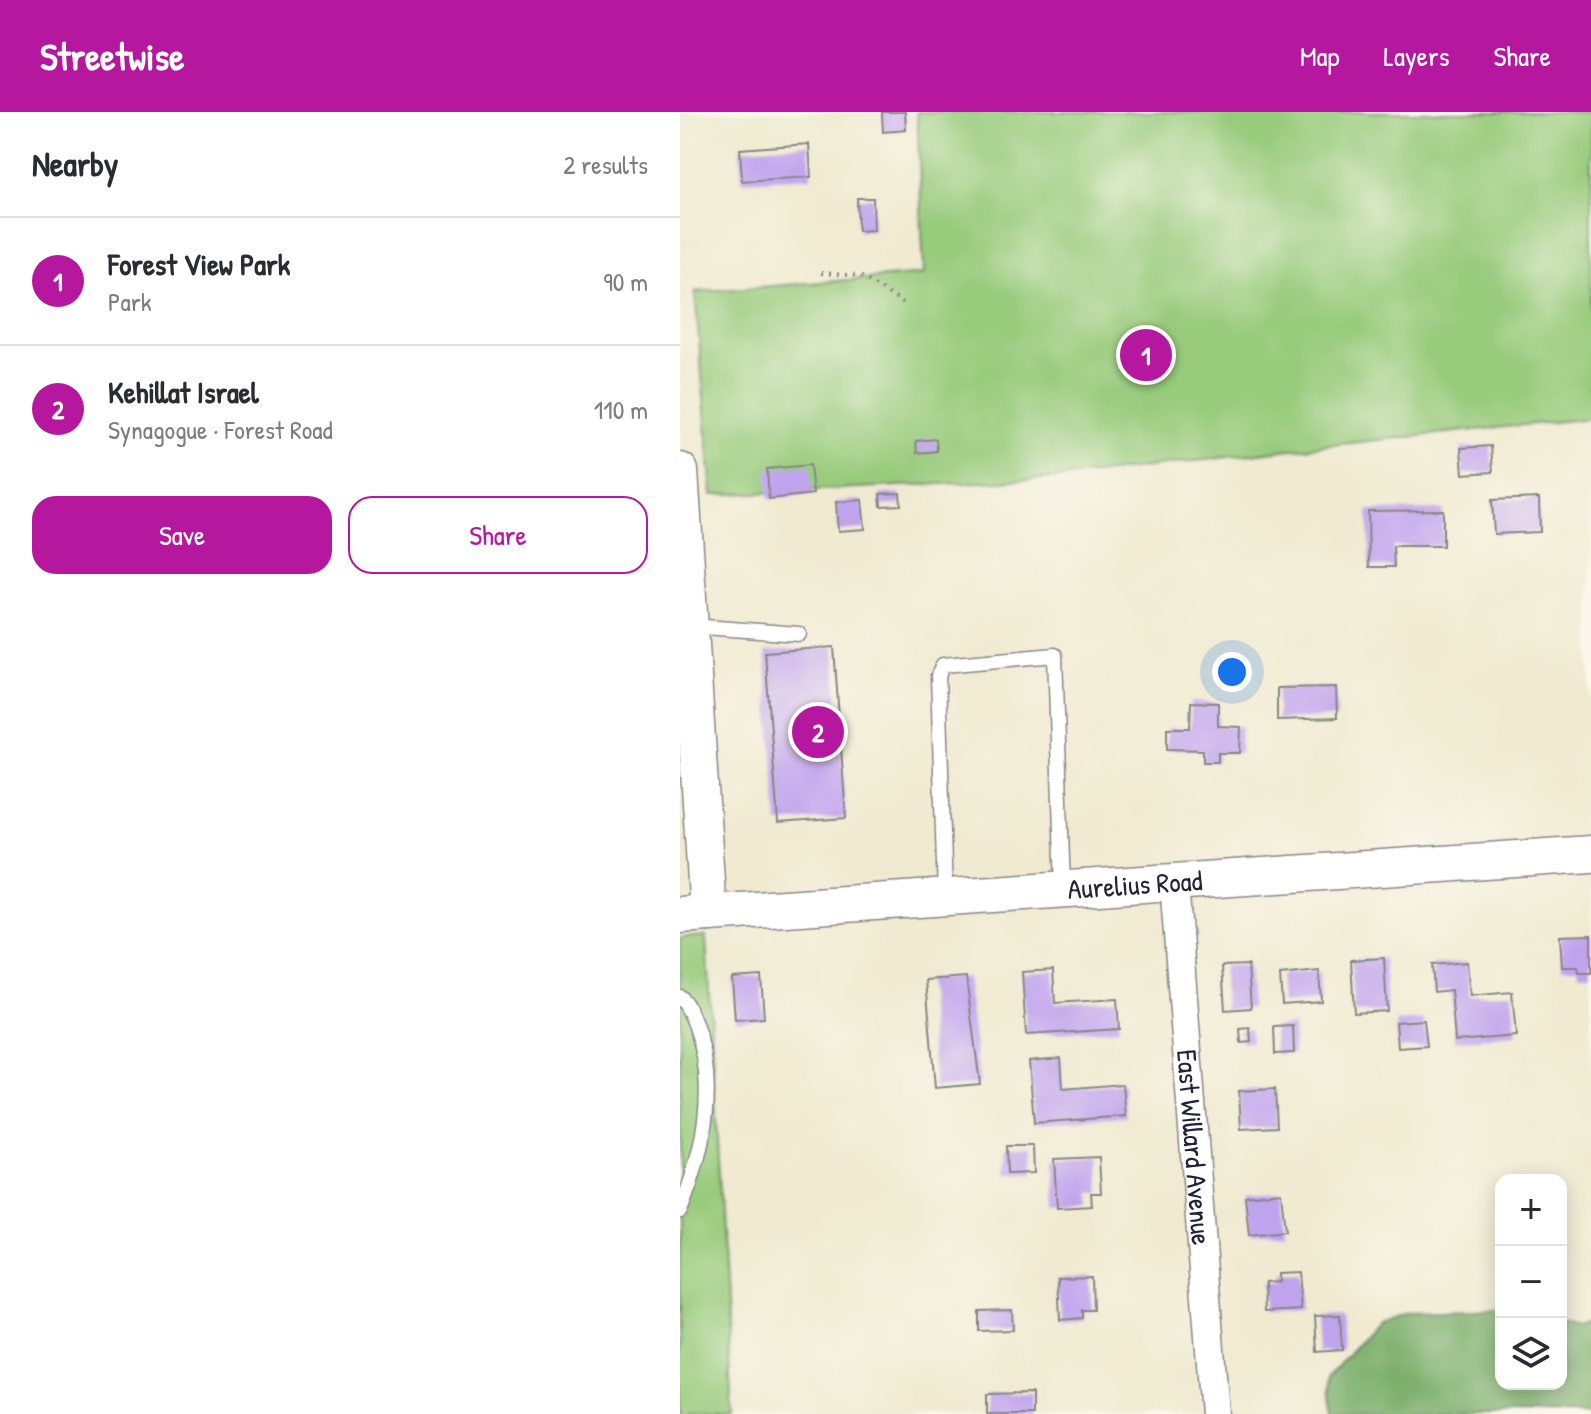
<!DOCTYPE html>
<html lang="en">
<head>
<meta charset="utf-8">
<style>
	body { margin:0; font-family:"Patrick Hand",sans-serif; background:#f2f2f3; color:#2b2b33 }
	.controls { position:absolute; right:24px; bottom:24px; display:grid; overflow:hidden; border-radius:16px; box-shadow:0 4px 20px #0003 }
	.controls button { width:72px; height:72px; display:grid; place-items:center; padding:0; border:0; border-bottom:2px solid #e1e1e2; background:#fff; color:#2b2b33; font:40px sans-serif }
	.you { position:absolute; left:552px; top:560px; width:28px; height:28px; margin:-20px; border:6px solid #fff; border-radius:50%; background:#1a73e8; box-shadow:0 0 0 12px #1a73e833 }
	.badge { display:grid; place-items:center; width:52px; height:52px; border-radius:50%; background:#b5179e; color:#fff; font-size:26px; font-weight:700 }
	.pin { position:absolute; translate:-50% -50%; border:4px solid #fff; box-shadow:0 2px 8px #0006 }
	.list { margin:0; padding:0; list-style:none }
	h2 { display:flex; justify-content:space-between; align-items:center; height:104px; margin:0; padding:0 32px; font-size:34px }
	h2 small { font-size:26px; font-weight:400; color:#7c7c81 }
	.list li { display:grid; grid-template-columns:52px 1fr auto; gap:24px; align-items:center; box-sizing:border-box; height:128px; padding:0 32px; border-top:2px solid #e1e1e2 }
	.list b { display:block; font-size:30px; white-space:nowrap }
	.list p { margin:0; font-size:26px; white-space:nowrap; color:#7c7c81 }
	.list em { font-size:26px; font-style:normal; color:#7c7c81 }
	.actions { display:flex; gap:16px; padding:24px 32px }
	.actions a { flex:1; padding:18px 0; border:2px solid #b5179e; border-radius:24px; text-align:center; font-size:28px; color:#b5179e }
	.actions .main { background:#b5179e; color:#fff }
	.icon { flex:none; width:44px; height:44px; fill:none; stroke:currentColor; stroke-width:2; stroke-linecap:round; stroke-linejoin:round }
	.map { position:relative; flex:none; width:911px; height:1302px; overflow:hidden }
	header { display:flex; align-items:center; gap:48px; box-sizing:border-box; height:112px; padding:0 40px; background:#b5179e; color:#fff }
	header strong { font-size:38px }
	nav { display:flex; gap:44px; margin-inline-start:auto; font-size:28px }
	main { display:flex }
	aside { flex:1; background:#fff }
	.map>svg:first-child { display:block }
</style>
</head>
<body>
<header>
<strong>Streetwise</strong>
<nav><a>Map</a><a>Layers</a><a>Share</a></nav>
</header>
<main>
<aside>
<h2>Nearby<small>2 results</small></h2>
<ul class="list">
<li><span class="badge">1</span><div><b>Forest View Park</b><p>Park</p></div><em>90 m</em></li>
<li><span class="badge">2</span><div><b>Kehillat Israel</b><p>Synagogue · Forest Road</p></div><em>110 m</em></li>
</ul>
<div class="actions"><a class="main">Save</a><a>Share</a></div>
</aside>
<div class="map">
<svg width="911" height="1302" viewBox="0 0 911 1302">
	<rect width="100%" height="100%" fill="#fbf7ec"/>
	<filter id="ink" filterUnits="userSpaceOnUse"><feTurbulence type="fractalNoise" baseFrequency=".0125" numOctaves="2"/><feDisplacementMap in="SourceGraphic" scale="16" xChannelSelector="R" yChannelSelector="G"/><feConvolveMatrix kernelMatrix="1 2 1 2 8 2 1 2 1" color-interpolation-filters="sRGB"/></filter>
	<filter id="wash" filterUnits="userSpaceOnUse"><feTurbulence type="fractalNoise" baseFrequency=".006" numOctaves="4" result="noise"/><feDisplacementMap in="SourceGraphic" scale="32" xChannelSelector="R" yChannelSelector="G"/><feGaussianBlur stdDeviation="1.8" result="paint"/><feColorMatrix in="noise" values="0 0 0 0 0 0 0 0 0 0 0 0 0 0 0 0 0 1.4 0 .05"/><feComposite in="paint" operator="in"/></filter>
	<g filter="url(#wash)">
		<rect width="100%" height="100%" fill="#efead0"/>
		<!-- green -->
		<g fill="#98cb7b" stroke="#5d765b" stroke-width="2">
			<path d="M237,0H911V306L603,338L382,366L32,383L15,180L244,162Z"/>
			<path d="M26,824L52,1302H0V826Z"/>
		</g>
		<!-- forest -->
		<path fill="#7aaf6b" stroke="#4e6853" stroke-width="2" d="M821,1198V1272H881V1211L897,1215L911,1209V1302H652L648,1265L696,1211L727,1201Z"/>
		<g id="blocks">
			<!-- building -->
			<g fill="#c0a3ed">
				<path d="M202,0H225L226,18L203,20Z"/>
				<path d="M129,32L131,65L62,69L60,37Z"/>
				<path d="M177,86H193L194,118L178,119Z"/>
				<path d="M256,327L257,339L237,341L236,329Z"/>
				<path d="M811,334L813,360L783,362L781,336Z"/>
				<path d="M130,353L133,382L89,387L87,357Z"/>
				<path d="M220,381L221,393L201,394L200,382Z"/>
				<path d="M859,386L860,420L814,422L812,388Z"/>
				<path d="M182,388L185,417L158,419L156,390Z"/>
				<path d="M763,398V434H713L714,455H689L688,399Z"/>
				<path d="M154,535L166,706L98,711L85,540Z"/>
				<path d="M656,575L657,606L597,608V576Z"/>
				<path d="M511,590L538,591V614L561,615L560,641H538V650H523V638L487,637V616H510Z"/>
				<path d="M911,823V861H899L898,855H882L880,824Z"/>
				<path d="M704,846L707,899L674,901L671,848Z"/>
				<path d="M787,850L790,884L832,880L836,924L775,929L771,878L754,880L752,853Z"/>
				<path d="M568,853L571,896L545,898L542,854Z"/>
				<path d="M373,858L375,891L437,887L439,917L346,923L342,860Z"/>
				<path d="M639,859L641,889L602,892L600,863Z"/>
				<path d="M81,864L84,906L55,908L52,866Z"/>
				<path d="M286,865L300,972L255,976L246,868Z"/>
				<path d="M744,908L747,934L718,936L716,910Z"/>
				<path d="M613,914L614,941L595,942L594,915Z"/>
				<path d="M570,916L571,930L561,931L560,917Z"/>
				<path d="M381,946L383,977L443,972L446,1004L354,1011L349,949Z"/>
				<path d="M595,977L597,1015L561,1017L559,979Z"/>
				<path d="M326,1034H353L354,1061L327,1062Z"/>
				<path d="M419,1045L421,1081H411L412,1094L377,1096L374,1047Z"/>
				<path d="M601,1080L605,1119L569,1123L565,1084Z"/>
				<path d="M618,1160L621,1198L584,1200L583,1171L596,1170V1161Z"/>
				<path d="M412,1164L413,1198H402V1206L380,1208L378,1165Z"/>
				<path d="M332,1198L333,1218L299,1219V1199Z"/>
				<path d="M660,1203L662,1238L637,1240L635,1204Z"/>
				<path d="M352,1281V1302H307V1282Z"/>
			</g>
		</g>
	</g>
	<g filter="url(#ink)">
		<use href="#blocks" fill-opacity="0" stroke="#888686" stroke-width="2"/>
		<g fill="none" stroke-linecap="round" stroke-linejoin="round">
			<defs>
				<g id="service">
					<path d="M10,514L119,522"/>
					<path d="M265,784L258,564L263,553L375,543L383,777"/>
					<path d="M0,885C8,893 11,902 15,912C38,972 24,1040 0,1099"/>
				</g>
				<g id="minor">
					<path id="s1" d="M494,770L535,1302"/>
				</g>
				<g id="tertiary">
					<path d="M0,359L28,801"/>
					<path id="s2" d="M0,803L911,742"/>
				</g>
			</defs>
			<!-- service casing -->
			<use href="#service" stroke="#888686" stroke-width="17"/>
			<!-- minor casing -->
			<use href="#minor" stroke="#888686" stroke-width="31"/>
			<!-- tertiary casing -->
			<use href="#tertiary" stroke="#888686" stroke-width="39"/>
			<!-- path -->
			<path stroke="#888686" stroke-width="4" stroke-dasharray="2 6" stroke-linecap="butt" d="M141,161L180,164L224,191"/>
			<!-- service -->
			<use href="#service" stroke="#fff" stroke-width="14"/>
			<!-- minor -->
			<use href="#minor" stroke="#fff" stroke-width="28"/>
			<!-- tertiary -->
			<use href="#tertiary" stroke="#fff" stroke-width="36"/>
		</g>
	</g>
	<g text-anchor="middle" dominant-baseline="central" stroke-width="6" stroke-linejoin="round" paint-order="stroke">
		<!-- street labels -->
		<g font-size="28" fill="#22223b" stroke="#fbf7ec">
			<text stroke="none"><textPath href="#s2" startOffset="456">Aurelius Road</textPath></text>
			<text stroke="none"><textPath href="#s1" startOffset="266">East Willard Avenue</textPath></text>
		</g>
	</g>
</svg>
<div class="controls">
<button>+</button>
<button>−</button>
<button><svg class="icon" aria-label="layers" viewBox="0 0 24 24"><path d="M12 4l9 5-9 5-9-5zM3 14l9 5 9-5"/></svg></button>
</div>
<div class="you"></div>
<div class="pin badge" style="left:466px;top:243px">1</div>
<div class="pin badge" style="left:138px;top:620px">2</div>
</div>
</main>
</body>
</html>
